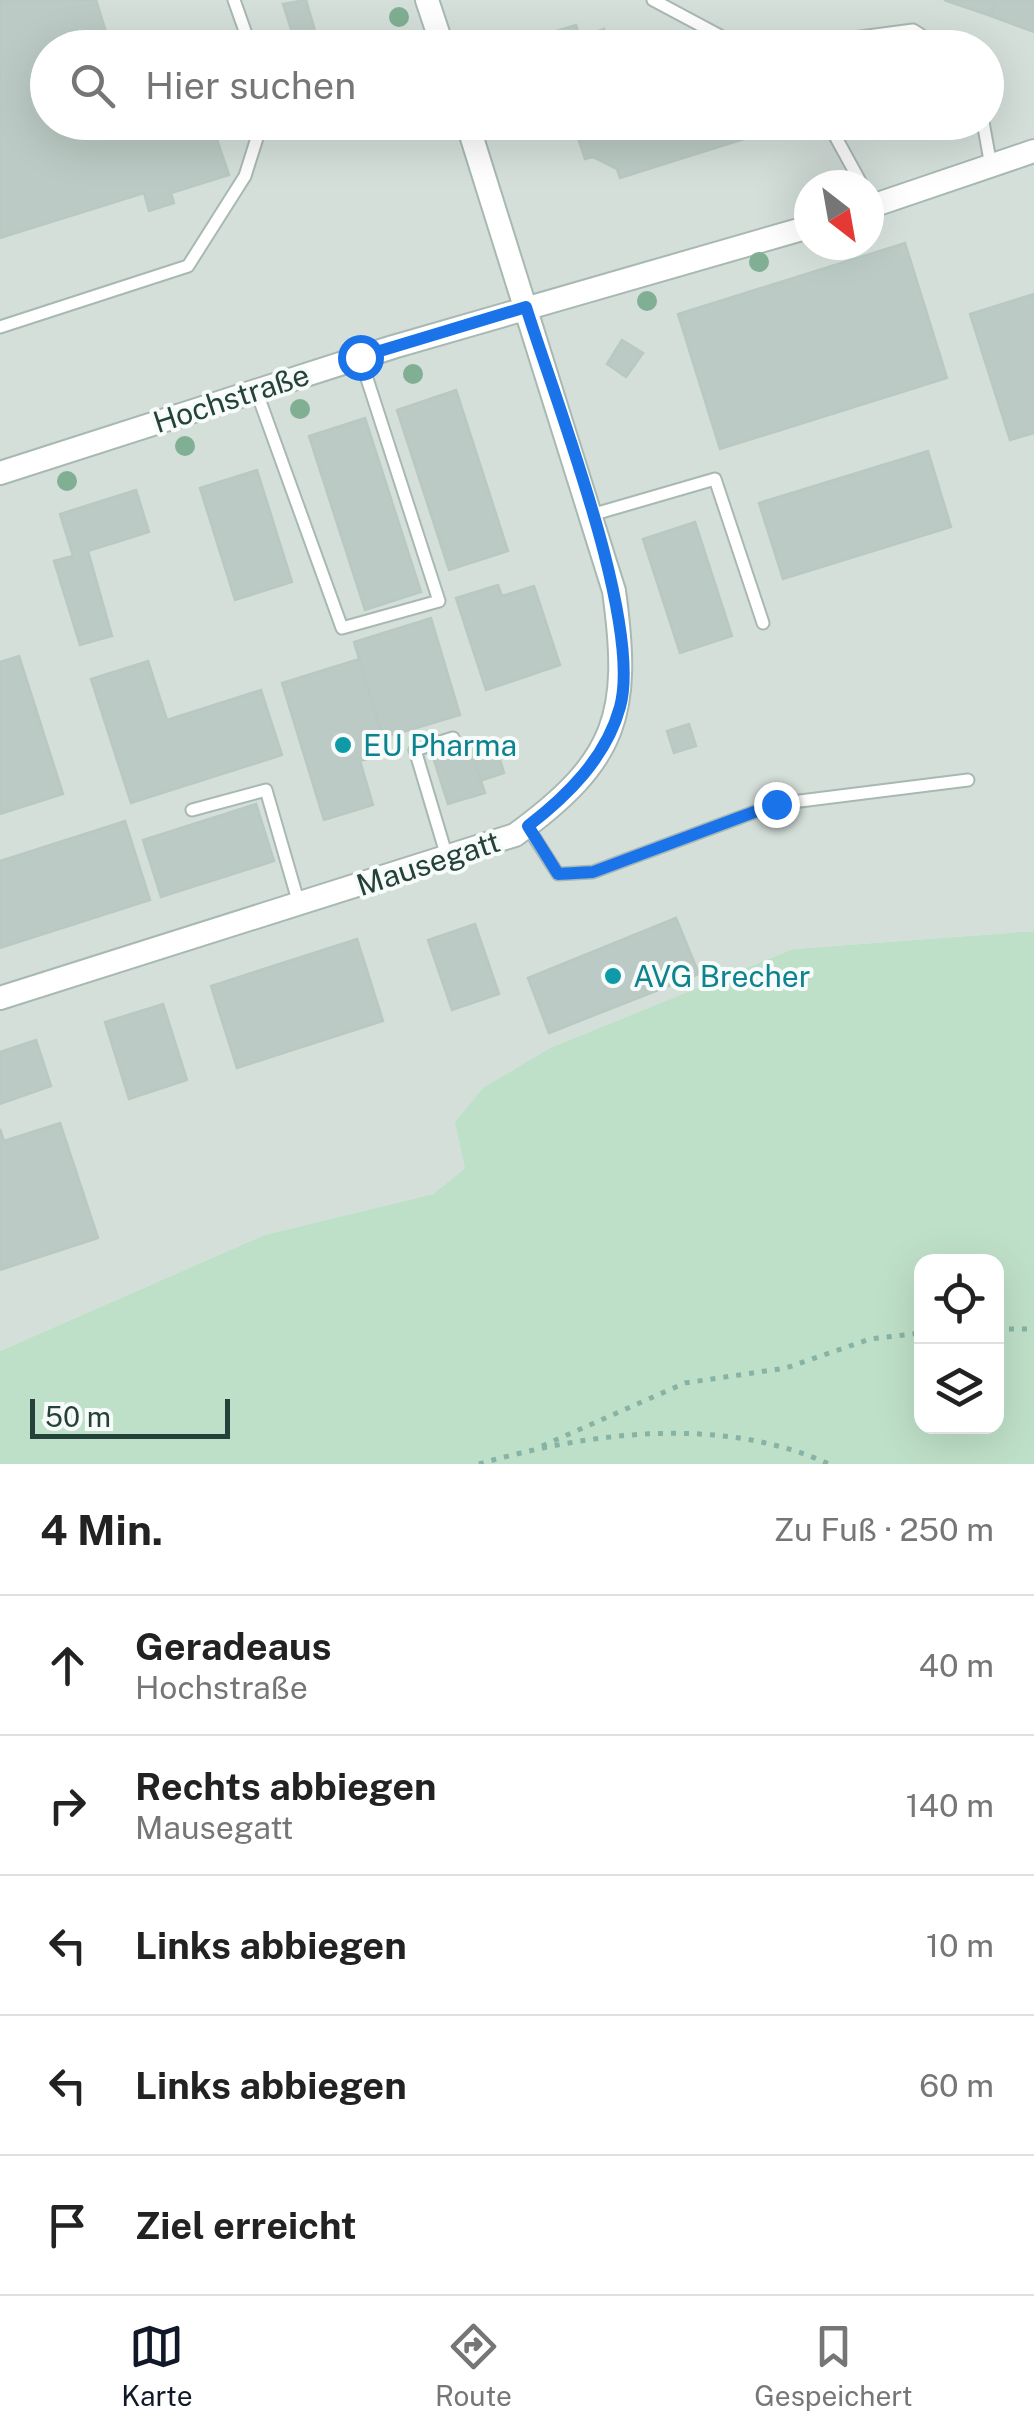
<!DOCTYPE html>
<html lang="de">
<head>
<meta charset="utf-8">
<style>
	body { margin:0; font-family:"Public Sans",sans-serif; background:#f2f2f2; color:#222 }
	.controls { position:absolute; right:30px; bottom:30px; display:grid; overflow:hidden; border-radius:20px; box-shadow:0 10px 40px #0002 }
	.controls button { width:90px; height:90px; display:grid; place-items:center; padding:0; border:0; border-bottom:2px solid #e0e0e0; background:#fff; color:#222; font:50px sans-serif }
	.compass { position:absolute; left:794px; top:170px; width:90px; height:90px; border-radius:50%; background:#fff; box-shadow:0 10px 40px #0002; rotate:149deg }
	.scale { position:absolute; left:30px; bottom:25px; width:200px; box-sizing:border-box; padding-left:10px; border:5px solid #24423a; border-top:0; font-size:28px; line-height:35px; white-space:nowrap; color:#24423a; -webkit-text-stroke:8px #f7fbf9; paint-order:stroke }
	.stop { position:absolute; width:30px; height:30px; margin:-22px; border:8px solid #1a73e8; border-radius:50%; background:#fff }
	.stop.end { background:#1a73e8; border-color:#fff; box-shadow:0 2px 10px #0008 }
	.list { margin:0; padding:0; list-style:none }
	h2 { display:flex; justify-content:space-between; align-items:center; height:130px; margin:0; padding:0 40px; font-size:42px }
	h2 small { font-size:32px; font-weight:400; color:#767676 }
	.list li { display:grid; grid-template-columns:65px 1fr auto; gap:30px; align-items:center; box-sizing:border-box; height:140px; padding:0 40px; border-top:2px solid #e0e0e0 }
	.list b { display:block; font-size:38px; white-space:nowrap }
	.list p { margin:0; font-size:32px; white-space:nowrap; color:#767676 }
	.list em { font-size:32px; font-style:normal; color:#767676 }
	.icon { flex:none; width:55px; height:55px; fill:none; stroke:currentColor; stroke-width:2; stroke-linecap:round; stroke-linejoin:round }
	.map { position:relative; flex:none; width:1034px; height:1464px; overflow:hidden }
	.search { position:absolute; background:#fff; box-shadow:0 10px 40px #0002; left:30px; right:30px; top:30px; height:110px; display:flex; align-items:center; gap:25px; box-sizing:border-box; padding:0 35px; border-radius:55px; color:#767676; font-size:38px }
	.sheet { height:830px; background:#fff }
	nav { display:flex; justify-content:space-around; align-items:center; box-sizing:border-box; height:140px; border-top:2px solid #e0e0e0; background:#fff; font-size:28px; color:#767676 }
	nav a { display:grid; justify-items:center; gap:5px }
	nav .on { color:#111827 }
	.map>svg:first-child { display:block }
</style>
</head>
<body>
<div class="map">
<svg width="1034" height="1464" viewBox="0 0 1034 1464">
	<rect width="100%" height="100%" fill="#e6efeb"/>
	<!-- built -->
	<path fill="#d4dfda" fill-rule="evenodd" d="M0,0H1034V931L793,949L552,1047L465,1168L433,1194L264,1235L0,1351ZM48,48H986V122H48ZM809,185H869V245H809Z"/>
	<!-- green -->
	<path fill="#bfe0c8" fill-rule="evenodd" d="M1034,931V1464H0V1351L264,1235L433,1194L465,1168L455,1122L483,1088L552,1047L793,949ZM922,1262H996V1426H922Z"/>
	<!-- building -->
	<g fill="#bbcac4" stroke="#b8c9c2" stroke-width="2.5">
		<path d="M0,0H96L111,48H48V122H135L138,133L172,122H211L229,175L171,193L174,203L149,211L144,193L0,238Z"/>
		<path d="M306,0L320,48H297L283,4Z"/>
		<path d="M944,0H996L991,16Z"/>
		<path d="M996,0H1034V32L991,16Z"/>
		<path d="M576,25L580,37L604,29L608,43L632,36L636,48H550L546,34Z"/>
		<path d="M573,122H766L769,131L620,178L617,169L593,157L585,159Z"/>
		<path d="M905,243L947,378L720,449L678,314Z"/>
		<path d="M1034,294V433L1010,440L970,314Z"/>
		<path d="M622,340L643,353L626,377L607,364Z"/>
		<path d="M456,390L508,551L449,570L397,410Z"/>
		<path d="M365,418L421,592L365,610L309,436Z"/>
		<path d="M928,451L951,527L783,579L759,503Z"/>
		<path d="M257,470L292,582L235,600L200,488Z"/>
		<path d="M136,490L149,532L88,551L112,636L80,645L54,561L73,556L60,514Z"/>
		<path d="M695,522L732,636L680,653L643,539Z"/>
		<path d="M498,585L502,596L534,586L560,665L486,690L456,598Z"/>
		<path d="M431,618L460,715L383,738L354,642Z"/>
		<path d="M19,656L63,794L0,814V662Z"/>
		<path d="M359,659L387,753L360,761L373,805L324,820L282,683Z"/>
		<path d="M148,661L167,720L261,690L282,755L131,803L91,679Z"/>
		<path d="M689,724L696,746L674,753L667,731Z"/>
		<path d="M494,740L504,773L480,781L470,748Z"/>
		<path d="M470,748L485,793L448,804L434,760Z"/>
		<path d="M256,804L274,861L161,897L143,840Z"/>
		<path d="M125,821L150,900L0,948V861Z"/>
		<path d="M676,918L699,974L549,1033L528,978Z"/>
		<path d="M475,924L499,994L452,1010L428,940Z"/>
		<path d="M357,939L383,1021L237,1068L211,986Z"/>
		<path d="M163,1004L187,1080L129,1099L105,1022Z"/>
		<path d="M36,1040L51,1086L0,1104V1052Z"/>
		<path d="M60,1123L98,1238L0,1270V1129L4,1141Z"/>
	</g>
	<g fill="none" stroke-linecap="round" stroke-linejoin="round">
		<defs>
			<g id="service">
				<path d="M234,0L251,48"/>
				<path d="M653,0L743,48"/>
				<path d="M777,48L913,30L941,48"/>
				<path d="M817,122L834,134"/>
				<path d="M833,122L834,134L862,185"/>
				<path d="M983,122L991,166"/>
				<path d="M0,327L188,266L245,176L262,122"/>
				<path d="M256,390L342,628L439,601L360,357"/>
				<path d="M591,515L715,479L763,623"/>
				<path d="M192,810L266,790L299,904"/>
				<path d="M527,826L558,874L593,872L776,804L968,780"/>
				<path d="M447,857L415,750L453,738"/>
			</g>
			<g id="minor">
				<path d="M427,0L443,48"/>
				<path d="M869,207L1034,151"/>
				<path d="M0,473L393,347L809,227"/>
				<path d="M0,998L515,835C618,760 631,714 614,591L467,122"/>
			</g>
		</defs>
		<!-- service casing -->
		<use href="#service" stroke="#a8b8b2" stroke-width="15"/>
		<!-- minor casing -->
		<use href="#minor" stroke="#a8b8b2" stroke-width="26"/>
		<!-- path -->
		<g stroke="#86b3a5" stroke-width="5" stroke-dasharray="5 8" stroke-linecap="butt">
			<path d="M996,1329H1034"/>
			<path d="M542,1446L685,1383L786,1368L870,1339L922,1333"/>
			<path d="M479,1464C590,1432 721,1415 829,1464"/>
		</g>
		<!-- service -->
		<use href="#service" stroke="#fff" stroke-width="11"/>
		<!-- minor -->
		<use href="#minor" stroke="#fff" stroke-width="22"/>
	</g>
	<!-- trees -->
	<g fill="#80af93">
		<circle cx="399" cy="17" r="10"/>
		<circle cx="759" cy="262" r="10"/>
		<circle cx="647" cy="301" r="10"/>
		<circle cx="413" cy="374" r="10"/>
		<circle cx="300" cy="409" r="10"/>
		<circle cx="185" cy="446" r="10"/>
		<circle cx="67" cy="481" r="10"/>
	</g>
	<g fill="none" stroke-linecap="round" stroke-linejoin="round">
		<!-- route -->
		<path stroke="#1a73e8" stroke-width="12" d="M360,357L526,307C554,397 643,623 620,707C606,758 567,796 528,826L558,874L593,872L776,804"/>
	</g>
	<!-- markers -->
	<g fill="#0f9aa8" stroke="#f7fbf9" stroke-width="4">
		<circle cx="343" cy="745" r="10"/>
		<circle cx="613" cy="976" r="10"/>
	</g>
	<g text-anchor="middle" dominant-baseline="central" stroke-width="8" stroke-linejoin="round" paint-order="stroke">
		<!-- street labels -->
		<g font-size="30" fill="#24423a" stroke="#f7fbf9">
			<text transform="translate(231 398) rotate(-18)">Hochstraße</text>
			<text transform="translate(428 863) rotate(-18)">Mausegatt</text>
		</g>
		<!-- culture labels -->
		<g font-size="30" fill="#0d838f" stroke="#f7fbf9" text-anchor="start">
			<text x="363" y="745">EU Pharma</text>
			<text x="633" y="976">AVG Brecher</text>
		</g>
	</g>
</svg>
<div class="controls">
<button><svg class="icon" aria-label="locate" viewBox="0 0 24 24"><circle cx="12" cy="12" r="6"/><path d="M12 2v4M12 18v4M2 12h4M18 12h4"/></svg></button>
<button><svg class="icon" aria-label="layers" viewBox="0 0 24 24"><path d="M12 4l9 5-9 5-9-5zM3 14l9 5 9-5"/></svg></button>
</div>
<svg class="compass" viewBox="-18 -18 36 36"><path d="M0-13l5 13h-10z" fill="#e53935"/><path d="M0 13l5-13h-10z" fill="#767676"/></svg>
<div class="scale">50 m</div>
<div class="stop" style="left:360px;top:357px"></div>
<div class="stop end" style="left:776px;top:804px"></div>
<div class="search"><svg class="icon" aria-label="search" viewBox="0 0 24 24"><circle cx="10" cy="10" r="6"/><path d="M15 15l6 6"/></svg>Hier suchen</div>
</div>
<section class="sheet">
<h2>4 Min.<small>Zu Fuß · 250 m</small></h2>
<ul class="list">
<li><svg class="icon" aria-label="ahead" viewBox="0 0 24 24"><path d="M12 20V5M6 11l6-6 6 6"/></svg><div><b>Geradeaus</b><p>Hochstraße</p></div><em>40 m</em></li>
<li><svg class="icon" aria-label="right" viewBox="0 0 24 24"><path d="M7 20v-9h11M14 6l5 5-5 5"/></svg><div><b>Rechts abbiegen</b><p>Mausegatt</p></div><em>140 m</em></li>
<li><svg class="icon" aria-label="left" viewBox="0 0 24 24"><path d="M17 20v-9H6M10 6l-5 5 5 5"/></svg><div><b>Links abbiegen</b></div><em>10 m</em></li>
<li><svg class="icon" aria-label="left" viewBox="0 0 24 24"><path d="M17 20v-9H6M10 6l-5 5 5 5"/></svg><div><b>Links abbiegen</b></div><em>60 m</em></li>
<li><svg class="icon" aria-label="arrive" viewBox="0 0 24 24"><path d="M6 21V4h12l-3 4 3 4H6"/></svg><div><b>Ziel erreicht</b></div></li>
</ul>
</section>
<nav>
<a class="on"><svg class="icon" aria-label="map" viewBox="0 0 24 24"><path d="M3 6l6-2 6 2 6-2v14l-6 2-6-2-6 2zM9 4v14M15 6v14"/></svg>Karte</a>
<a><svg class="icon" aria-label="directions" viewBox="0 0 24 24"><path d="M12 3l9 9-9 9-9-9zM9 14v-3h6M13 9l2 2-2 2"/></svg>Route</a>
<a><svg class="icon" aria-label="saved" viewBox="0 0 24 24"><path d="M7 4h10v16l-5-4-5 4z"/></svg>Gespeichert</a>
</nav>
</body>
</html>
